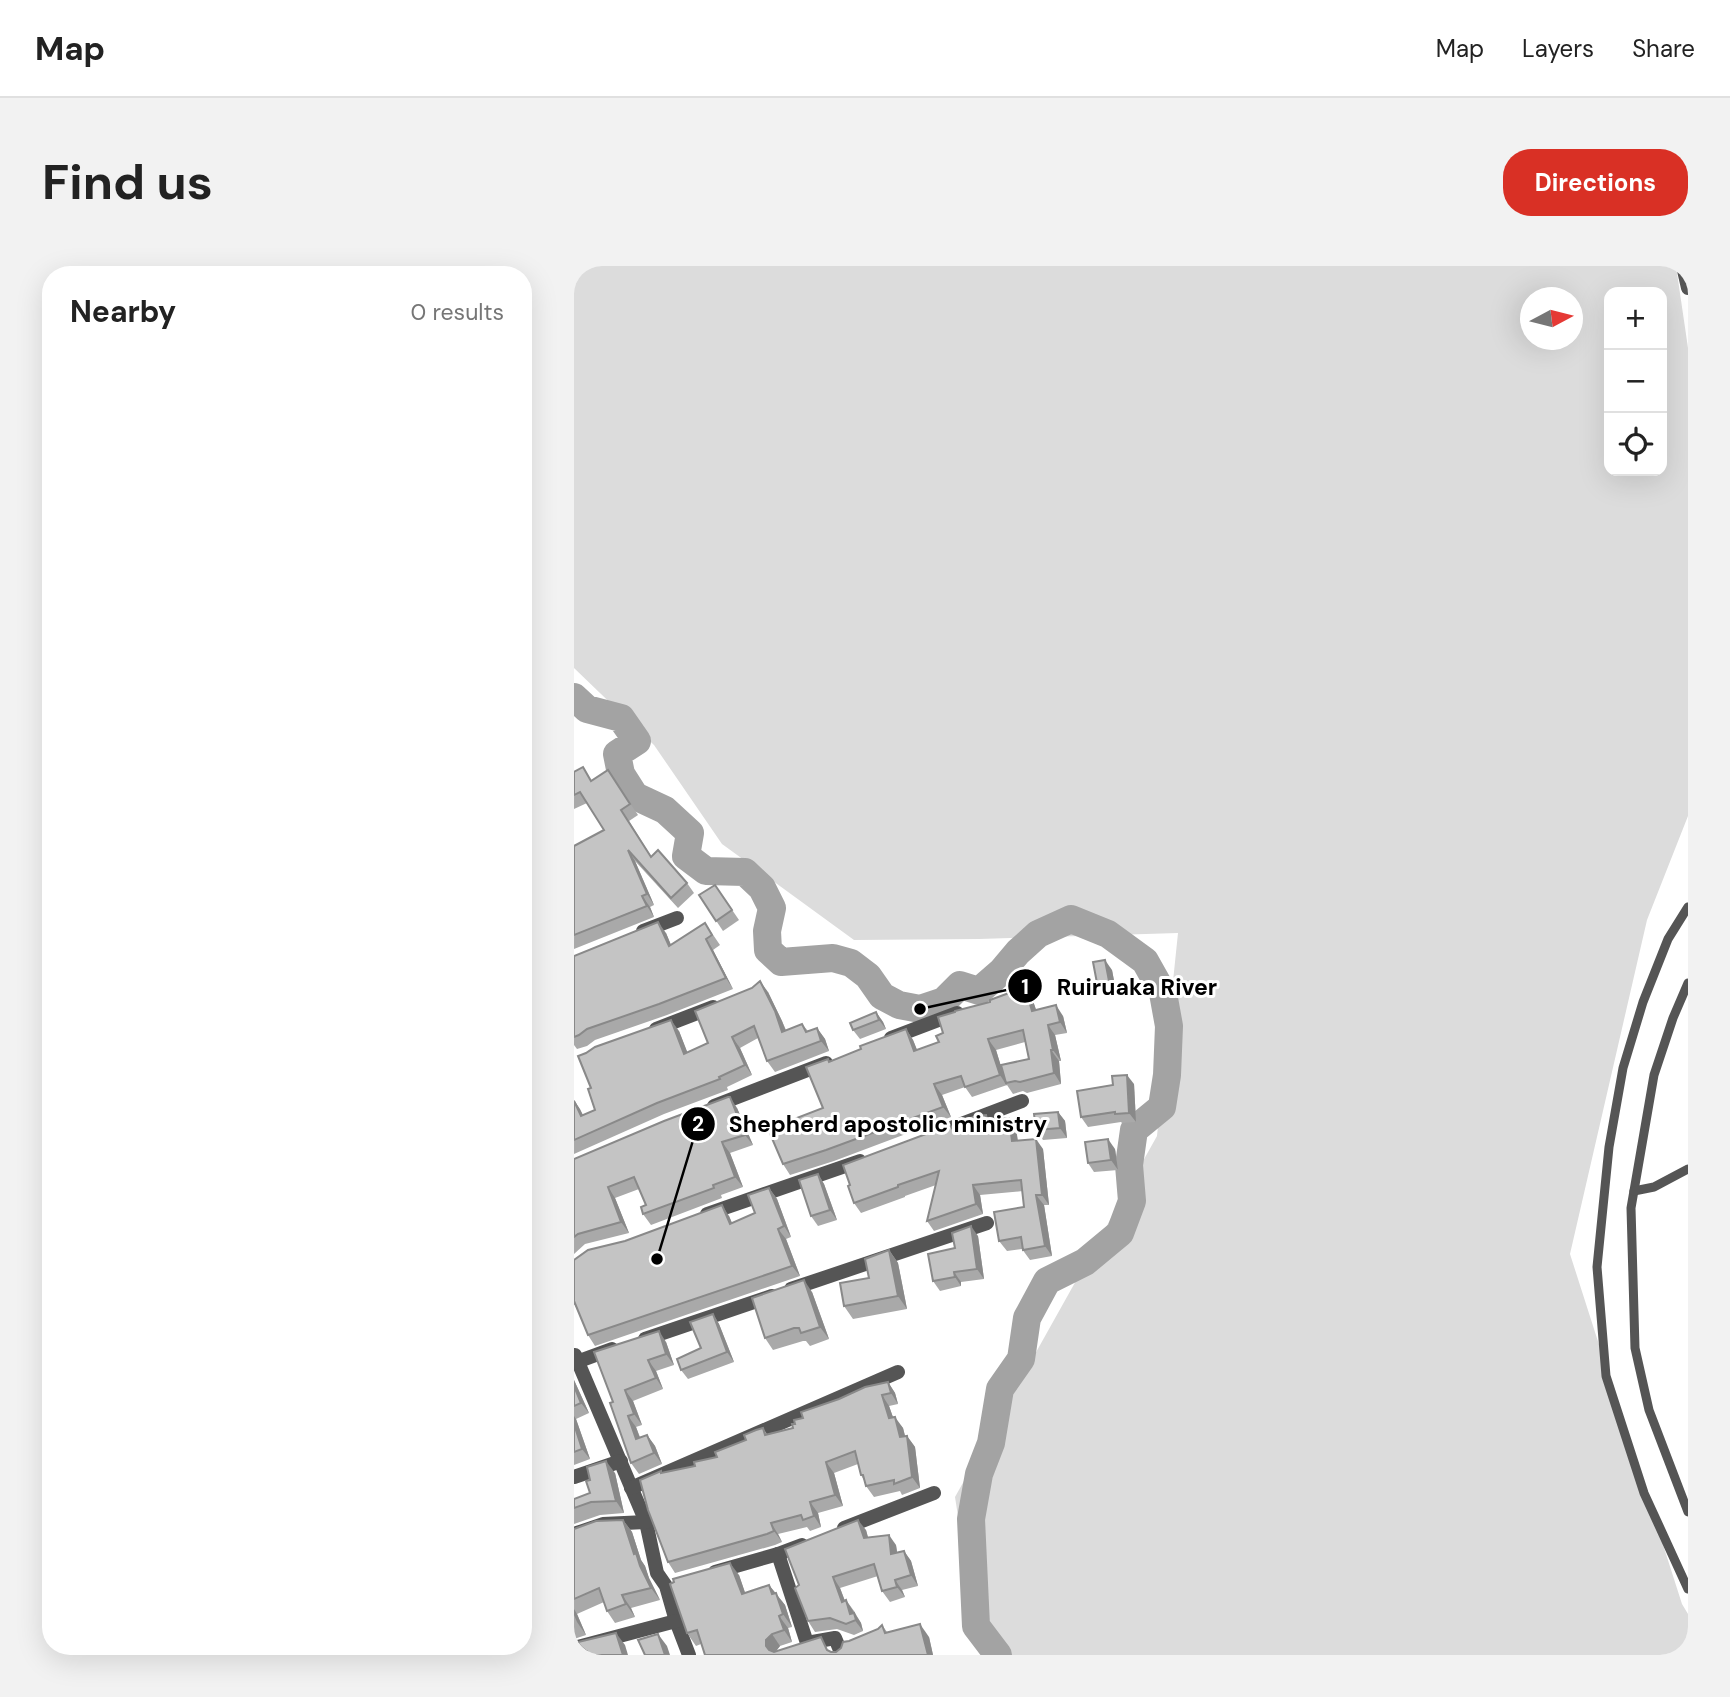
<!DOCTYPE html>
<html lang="en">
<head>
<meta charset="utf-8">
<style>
	body { margin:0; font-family:"DM Sans",sans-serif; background:#f2f2f2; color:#222 }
	.controls { position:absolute; right:21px; top:21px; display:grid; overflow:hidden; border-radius:14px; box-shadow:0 7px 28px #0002 }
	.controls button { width:63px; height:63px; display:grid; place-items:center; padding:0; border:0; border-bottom:2px solid #e0e0e0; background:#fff; color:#222; font:35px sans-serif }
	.compass { position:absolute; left:946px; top:21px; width:63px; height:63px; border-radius:50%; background:#fff; box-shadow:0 7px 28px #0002; rotate:83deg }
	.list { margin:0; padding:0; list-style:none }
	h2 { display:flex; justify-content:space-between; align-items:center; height:91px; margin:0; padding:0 28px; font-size:30px }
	h2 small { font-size:23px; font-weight:400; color:#767676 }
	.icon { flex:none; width:38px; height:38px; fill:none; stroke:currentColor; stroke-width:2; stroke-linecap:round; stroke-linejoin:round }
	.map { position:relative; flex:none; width:1114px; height:1389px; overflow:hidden; border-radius:28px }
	header { display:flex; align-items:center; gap:42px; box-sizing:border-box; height:98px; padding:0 35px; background:#fff; border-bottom:2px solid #e0e0e0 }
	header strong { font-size:33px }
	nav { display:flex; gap:38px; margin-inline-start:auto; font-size:24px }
	.intro { display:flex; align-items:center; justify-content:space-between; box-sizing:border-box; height:168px; padding:0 42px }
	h1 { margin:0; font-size:49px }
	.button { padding:18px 32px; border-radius:28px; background:#d93025; color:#fff; font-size:24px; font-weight:700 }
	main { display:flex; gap:42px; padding:0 42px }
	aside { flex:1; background:#fff; border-radius:28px; box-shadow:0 7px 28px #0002 }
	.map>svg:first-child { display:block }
</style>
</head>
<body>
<header>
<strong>Map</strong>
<nav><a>Map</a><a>Layers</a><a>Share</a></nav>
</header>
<div class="intro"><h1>Find us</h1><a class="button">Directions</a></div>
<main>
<aside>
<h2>Nearby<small>0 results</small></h2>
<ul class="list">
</ul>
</aside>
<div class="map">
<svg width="1114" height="1389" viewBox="0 0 1114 1389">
	<rect width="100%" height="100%" fill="#fff"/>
	<!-- green -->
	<path fill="#dcdcdc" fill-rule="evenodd" d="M0,0H1102L1114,82V550L1073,654L996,988L1108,1338L1114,1348V1389H427L404,1378L381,1231L583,870L604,667L405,673L280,674L148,578L80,479L0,402ZM1035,26H1088V205H1035ZM956,32H998V74H956Z"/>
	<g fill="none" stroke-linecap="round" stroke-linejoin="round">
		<!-- river -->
		<path stroke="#a3a3a3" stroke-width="28" d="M0,431L13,443L47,452L63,475L43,488L47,508L61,530L91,544L116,567L112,590L132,605L171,606L188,622L198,642L193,665L194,684L207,696L259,692L277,697L294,710L308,730L325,739L346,743L370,735L386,719L405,725L428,705L444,686L464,668L497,653L534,668L571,695L589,727L595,760L593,809L588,841L560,864L555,899L558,935L546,967L511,996L473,1015L453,1052L447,1093L426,1123L417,1177L405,1208L397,1253L402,1360L424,1389"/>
		<!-- service -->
		<g stroke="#555" stroke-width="9">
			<path d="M1114,641L1094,673L1069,736L1049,802L1035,881L1023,1001L1032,1110L1070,1227L1114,1323"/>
			<path d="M1114,717L1099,752L1080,809L1057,942L1061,1082L1075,1144L1114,1246"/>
			<path d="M1060,925L1080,921L1114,903"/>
		</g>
		<!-- minor -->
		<g stroke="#555" stroke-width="14">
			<path d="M1109,0L1114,22"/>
			<path d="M69,665L103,652"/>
			<path d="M82,763L139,741"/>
			<path d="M317,772L383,747"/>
			<path d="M140,840L252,797"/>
			<path d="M361,868L448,835"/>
			<path d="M133,948L286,895"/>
			<path d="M217,1023L413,957"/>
			<path d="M71,1073L198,1030"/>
			<path d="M1,1089L72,1256L83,1307L92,1320L102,1355L115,1389"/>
			<path d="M0,1097L38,1083"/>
			<path d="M0,1211L47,1195"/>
			<path d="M57,1222L324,1106"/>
			<path d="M270,1262L360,1227"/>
			<path d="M0,1268L29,1258L72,1256"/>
			<path d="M204,1288L233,1377L261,1372L268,1389"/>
			<path d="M141,1306L204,1288L228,1279"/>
			<path d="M0,1382L102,1355"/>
		</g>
	</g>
	<!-- wall -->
	<g fill="#a9a9a9" fill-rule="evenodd">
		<path d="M34,504L64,549L55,555L77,590L113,617L120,627L104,642L61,595L80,639L76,641L80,651L0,683V580L30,564L13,537L0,543V506L18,515Z"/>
		<path d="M141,619L165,654L149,665L125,629Z"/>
		<path d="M131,657L146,679L139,684L159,723L93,749L21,774L13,780L3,783L0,779V690L92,667L97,679Z"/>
		<path d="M538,704L542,725L529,727L523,717Z"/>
		<path d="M194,726L208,755L212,764L228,758L234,765L243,762L251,773L255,785L201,806L193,795L184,772L166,782L178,809L153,821L154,824L90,848L0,888V834L9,849L21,844L17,822L105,765L113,786L134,777Z"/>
		<path d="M458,732L462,744L489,750L493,767L481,769L487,795H485L487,818L453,827L449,825L439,828L433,819L398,831L391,821L368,829L377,851L260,895L216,909L209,898L249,842L254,793L256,795L287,783L332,763L339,774L343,784L365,776ZM451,776L455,793L429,807L422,784Z"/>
		<path d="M302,746L309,756L312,763L286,773L279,764Z"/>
		<path d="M560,818L562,856L548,857L547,856L514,861L507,851L539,819Z"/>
		<path d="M163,842L179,879L156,887L169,921L147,929L148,932L77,959L69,948L72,939L65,923L41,932L55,967L11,978L0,988V893Z"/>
		<path d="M484,846L491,855L493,872L469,874L462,864Z"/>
		<path d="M435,852L442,862L444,875L469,883L475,939H470L478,990L456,994L448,983L433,985L425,975L450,941L449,925L406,929L409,948L360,965L353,955L362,919L331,930V931L287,947L280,937L379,863L416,854Z"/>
		<path d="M541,883L544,904L520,906L514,897Z"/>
		<path d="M244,908L250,918L263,954L244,960L237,950Z"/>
		<path d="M195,922L203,933L217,971L212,973L226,1010L21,1080L14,1069L1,1039H0V994L155,950L158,957L181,947Z"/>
		<path d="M404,970L410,1013L387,1016V1020L366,1025L359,1015L381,982Z"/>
		<path d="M315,984L324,997L333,1043L279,1053L270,1040L295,1012Z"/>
		<path d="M238,1026L255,1073L236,1080L232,1075H229L199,1084L191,1072Z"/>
		<path d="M139,1048L145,1058L160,1096L114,1113L107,1104L127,1082Z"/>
		<path d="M92,1076L100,1099L82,1105L89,1123L59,1135L68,1159L62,1161L66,1171L73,1169L81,1180L88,1198L65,1208L57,1197L39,1136L20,1086Z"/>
		<path d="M0,1114L15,1147L2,1153L16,1193L0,1199Z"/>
		<path d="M314,1116L321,1127L324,1138L315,1140L319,1151L329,1162L331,1170H333L341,1181L346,1222L328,1229L326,1225L300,1231L292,1220L291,1216L287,1209L284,1198L260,1207L269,1240L244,1247L247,1261L236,1265L233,1261L204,1268L208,1276L201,1279L101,1307L94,1296L88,1207L121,1200L143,1191L172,1174L189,1162L193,1168L219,1162L221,1158L229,1152L265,1133Z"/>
		<path d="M41,1207L50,1247L26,1249L0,1258V1233L16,1227Z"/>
		<path d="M49,1254L58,1266L67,1294L71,1300L75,1312L86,1334L57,1342L61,1351L41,1357L33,1345L30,1336L3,1348L12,1369L0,1373V1263Z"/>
		<path d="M292,1264L294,1272L322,1279L323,1287L330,1285L337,1295L344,1320L328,1324L331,1331L316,1336L308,1325L304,1310L266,1322L271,1335L272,1334L280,1345L287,1357L289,1365L280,1369L263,1363L241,1366L234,1355L221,1322Z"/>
		<path d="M165,1309L171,1327L195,1319L211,1339L218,1361L214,1362L218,1376L206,1380L202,1385L262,1386L275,1375L304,1363L308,1359L313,1366L355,1371L359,1389H131L127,1378L122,1380L113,1367Z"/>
	</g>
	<!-- shaded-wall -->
	<g fill="#898989">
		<path d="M54,584L61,595L80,639L73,628Z"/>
		<path d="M68,630L76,641L80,651L73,640Z"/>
		<path d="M84,656L92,667L102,691L95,680Z"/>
		<path d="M132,673L139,684L159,723L152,712Z"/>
		<path d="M531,694L538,704L542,725L535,715Z"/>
		<path d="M186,715L194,726L208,755L216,776L208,766Z"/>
		<path d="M451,721L458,732L466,755L458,745Z"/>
		<path d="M482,739L489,750L493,767L486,756Z"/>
		<path d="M302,746L309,756L312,763L305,754Z"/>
		<path d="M97,754L105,765L118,798L110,788Z"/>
		<path d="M474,759L481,769L487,795L479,784Z"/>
		<path d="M243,762L251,773L255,785L247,775Z"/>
		<path d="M332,763L339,774L348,796L340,785Z"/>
		<path d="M158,771L166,782L178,809L171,799Z"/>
		<path d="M414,773L422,784L433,820L426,809Z"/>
		<path d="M477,784L485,795L487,818L480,807Z"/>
		<path d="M553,809L560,818L562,856L555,847Z"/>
		<path d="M360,818L368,829L377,851L369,841Z"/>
		<path d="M156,831L163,842L179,879L171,869Z"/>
		<path d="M0,834L6,843L14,860L7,850Z"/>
		<path d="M484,846L491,855L493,872L486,862Z"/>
		<path d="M435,852L442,862L445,886L438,875Z"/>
		<path d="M462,873L469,883L475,939L468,929Z"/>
		<path d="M534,873L541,883L544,904L537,894Z"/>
		<path d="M148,876L156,887L169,921L161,911Z"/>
		<path d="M244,908L250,918L263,954L256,944Z"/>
		<path d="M399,919L406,929L409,948L402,938Z"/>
		<path d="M34,921L41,932L55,967L47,956Z"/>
		<path d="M195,922L203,933L217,971L210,960Z"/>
		<path d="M462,929L470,939L478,990L471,980Z"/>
		<path d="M148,939L155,950L163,969L156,958Z"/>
		<path d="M397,960L404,970L410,1013L403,1003Z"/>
		<path d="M204,963L212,973L226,1010L218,1000Z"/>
		<path d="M315,984L324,997L333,1043L324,1030Z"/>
		<path d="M380,1006L387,1016V1020L381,1011Z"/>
		<path d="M230,1014L238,1026L255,1073L246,1061Z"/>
		<path d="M139,1048L145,1058L160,1096L153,1086Z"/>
		<path d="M85,1065L92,1076L100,1099L92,1088Z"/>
		<path d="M74,1094L82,1105L89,1123L82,1112Z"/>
		<path d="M0,1114L15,1147L7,1137L0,1120Z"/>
		<path d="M314,1116L321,1127L324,1138L317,1127Z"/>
		<path d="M51,1124L59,1135L68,1159L60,1148Z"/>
		<path d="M308,1129L315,1140L323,1163L315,1152Z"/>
		<path d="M0,1150L2,1153L16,1193L8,1183L0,1158Z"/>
		<path d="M54,1150L62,1161L70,1184L62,1173Z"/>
		<path d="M321,1151L329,1162L334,1182L326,1171Z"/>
		<path d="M73,1169L81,1180L88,1198L80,1187Z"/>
		<path d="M333,1170L341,1181L346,1222L338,1211Z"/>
		<path d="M32,1195L41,1207L50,1247L42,1235Z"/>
		<path d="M252,1196L260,1207L269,1240L261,1229Z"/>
		<path d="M236,1236L244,1247L247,1261L240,1250Z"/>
		<path d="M49,1254L58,1266L67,1294L71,1300L75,1312L86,1334L77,1322L60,1288Z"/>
		<path d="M284,1254L292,1264L297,1282L290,1272Z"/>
		<path d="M197,1257L204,1268L208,1276L200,1265Z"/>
		<path d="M315,1269L322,1279L325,1299L317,1288Z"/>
		<path d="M330,1285L337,1295L344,1320L337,1309Z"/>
		<path d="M156,1297L165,1309L176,1341L168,1328Z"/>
		<path d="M259,1311L266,1322L275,1346L268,1336Z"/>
		<path d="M321,1314L328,1324L331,1331L323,1321Z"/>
		<path d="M195,1319L211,1339L218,1361L209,1348L198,1328Z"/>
		<path d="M48,1329L57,1342L61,1351L52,1338Z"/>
		<path d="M272,1334L287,1357L289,1365L276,1348Z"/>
		<path d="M0,1343L3,1348L12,1369L3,1356L0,1349Z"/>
		<path d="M205,1350L214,1362L218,1376L210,1364Z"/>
		<path d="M346,1358L355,1371L359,1389H354Z"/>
		<path d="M42,1367L51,1379L54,1389H49Z"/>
		<path d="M84,1368L93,1380L96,1389H91Z"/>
		<path d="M198,1368L206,1380L199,1389L192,1380V1374Z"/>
	</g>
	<!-- building -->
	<g fill="#c4c4c4" stroke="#898989" stroke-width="2">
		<path d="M9,501L17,515L34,504L56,538L47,544L77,591L84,584L113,617L97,632L54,584L73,628L68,630L73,640L0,669V580L30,564L6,526L0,529V506Z"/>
		<path d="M141,619L158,644L142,655L125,629Z"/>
		<path d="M84,656L95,680L131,657L138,669L132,673L152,712L85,738L13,763L5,769L0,771V690Z"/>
		<path d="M531,694L535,715L523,717L519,696Z"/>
		<path d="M186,715L201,745L208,766L228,758L232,766L243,762L247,775L193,795L180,760L158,771L171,799L145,811L146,813L83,837L0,874V835L7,850L21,844L14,823L17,822L4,790L12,787L21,781L97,754L110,788L134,777L121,745L178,722Z"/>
		<path d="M451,721L458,745L482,739L486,756L474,759L479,784H477L480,807L446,816L441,815L432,817L427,799L455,793L449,764L414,773L426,809L391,821L387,810L360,818L369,841L252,884L209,898L194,863L249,842L232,801L254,793L255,796L287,783L286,780L332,763L340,785L365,776L362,770L369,767L364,751L381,746V745L416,736V734Z"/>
		<path d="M302,746L305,754L279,764L276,757Z"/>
		<path d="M553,809L555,847L541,848V846L507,851L503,825L539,819L538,810Z"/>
		<path d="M154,831H156L171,869L148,876L161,911L139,919L140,922L69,948L67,941L72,939L60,911L34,921L47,956L4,968L0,971V893L90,855Z"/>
		<path d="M484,846L486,862L462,864L460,848Z"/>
		<path d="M412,849L413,854L435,852L438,875L462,873L468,929H462L471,980L449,984L447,971L425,975L420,946L450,941L447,914L399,919L402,938L353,955L365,905L324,919V921L280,937L274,920L276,919L269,899L376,859L379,864L388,855L402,850Z"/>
		<path d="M534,873L537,894L514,897L511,876Z"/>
		<path d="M244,908L256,944L237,950L225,914Z"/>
		<path d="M195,922L210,960L204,963L218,1000L14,1069L0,1035V994L14,984L51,975L148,939L156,958L181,947L174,929Z"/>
		<path d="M397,960L403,1003L380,1006L381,1011L359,1015L354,988L381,982L378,967Z"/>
		<path d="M315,984L324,1030L270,1040L266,1017L295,1012L291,993Z"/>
		<path d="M230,1014L246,1061L227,1067L225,1062H220L191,1072L178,1032Z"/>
		<path d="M139,1048L153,1086L107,1104L103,1093L127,1082L116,1056Z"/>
		<path d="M85,1065L92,1088L74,1094L82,1112L51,1124L60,1148L54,1150L62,1173L73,1169L80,1187L57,1197L36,1137L39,1136L20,1086Z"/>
		<path d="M314,1116L317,1127L308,1129L315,1152L321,1151L326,1171L333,1170L338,1211L320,1218V1214L292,1220L289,1209H287L281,1185L252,1196L261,1229L236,1236L240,1250L229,1254L227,1249L197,1257L200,1265L193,1268L94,1296L74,1244L66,1214L87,1205V1207L121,1200L120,1196L143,1191L141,1186L172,1174L170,1169L182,1164L189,1162L191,1169L219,1162L218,1158H221L220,1154L229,1152L227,1146L265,1133L291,1121Z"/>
		<path d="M0,1120L7,1137L0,1140Z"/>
		<path d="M0,1158L8,1183L0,1186Z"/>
		<path d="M32,1195L42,1235L17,1236L0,1242V1233L16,1227L12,1215L16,1214L13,1201Z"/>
		<path d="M49,1254L60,1288L62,1287L66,1300L77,1322L48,1329L52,1338L33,1345L25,1322L0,1333V1263L22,1255Z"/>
		<path d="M284,1254L290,1272L315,1269L317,1288L330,1285L337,1309L321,1314L323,1321L308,1325L300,1298L259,1311L268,1336L272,1334L276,1348L280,1347L282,1354L272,1358L256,1352L234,1355L221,1322L225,1319L211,1283Z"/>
		<path d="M156,1297L168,1328L195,1319L198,1328L202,1327L209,1348L205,1350L210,1364L198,1368L192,1374V1380L195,1384L200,1386L247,1371L253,1384L257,1386H262L267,1382L269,1376L275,1375L304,1363L308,1359L311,1367L346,1358L354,1389H131L123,1364L113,1367L96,1318L100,1316L99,1313Z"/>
		<path d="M42,1367L49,1389H0V1377Z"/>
		<path d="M84,1368L91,1389H71L64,1374Z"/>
	</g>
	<!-- callouts -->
	<path fill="none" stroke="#000" stroke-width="2.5" d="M346 743L451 720M83 993L124 858"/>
	<g fill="#000" stroke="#fff" stroke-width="2.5">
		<circle cx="346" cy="743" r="7"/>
		<circle cx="83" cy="993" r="7"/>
		<circle cx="451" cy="720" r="18"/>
		<circle cx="124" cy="858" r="18"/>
	</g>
	<g font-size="21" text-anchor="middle" font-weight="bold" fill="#fff">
		<text x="451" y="728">1</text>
		<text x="124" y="865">2</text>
	</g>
	<g font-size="23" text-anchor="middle" font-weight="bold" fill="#000" stroke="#fff" stroke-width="6" stroke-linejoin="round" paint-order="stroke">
		<text x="563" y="729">Ruiruaka River</text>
		<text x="314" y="866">Shepherd apostolic ministry</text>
	</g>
</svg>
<div class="controls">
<button>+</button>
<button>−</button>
<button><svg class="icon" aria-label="locate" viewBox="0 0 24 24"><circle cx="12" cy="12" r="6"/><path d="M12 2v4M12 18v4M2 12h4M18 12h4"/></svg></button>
</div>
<svg class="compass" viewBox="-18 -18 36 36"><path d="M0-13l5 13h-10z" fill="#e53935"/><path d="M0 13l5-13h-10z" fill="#767676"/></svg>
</div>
</main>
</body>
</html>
